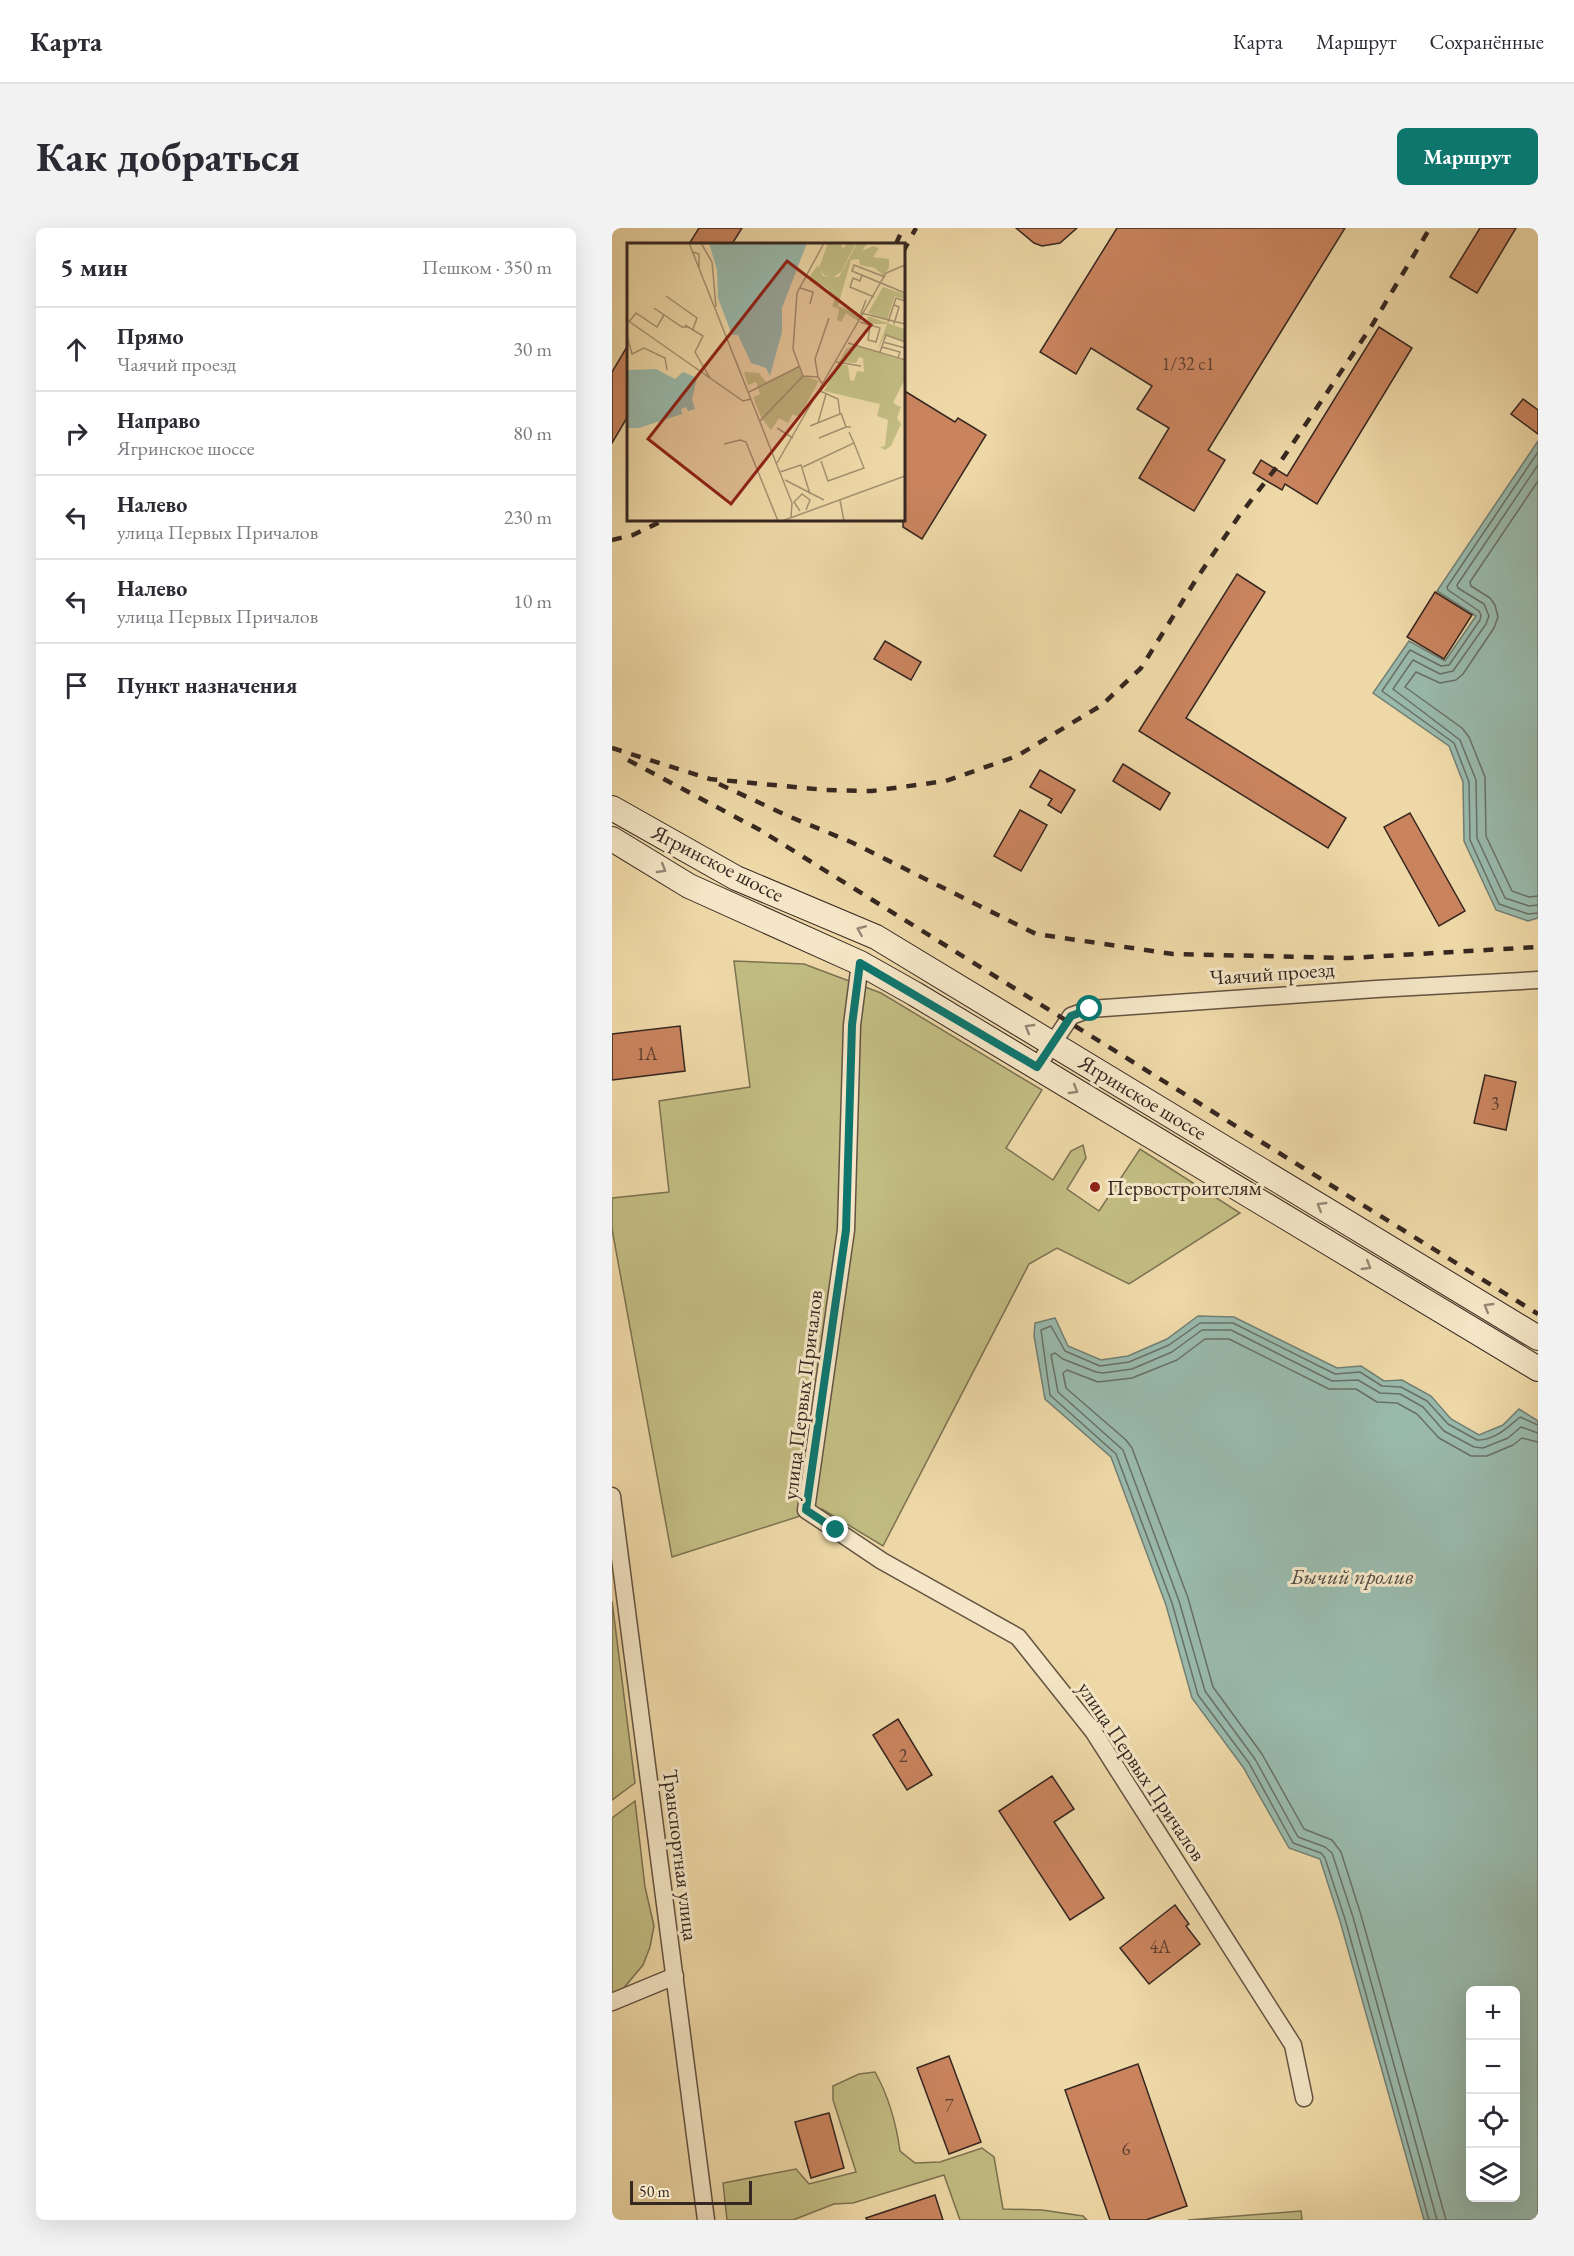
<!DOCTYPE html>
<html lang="ru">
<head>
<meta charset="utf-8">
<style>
	body { margin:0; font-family:"EB Garamond",serif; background:#f2f2f3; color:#2b2b33 }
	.controls { position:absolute; right:18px; bottom:18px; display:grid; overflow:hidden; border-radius:9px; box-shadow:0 6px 24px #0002 }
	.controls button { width:54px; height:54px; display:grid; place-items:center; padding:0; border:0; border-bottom:2px solid #e1e1e2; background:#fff; color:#2b2b33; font:30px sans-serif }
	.scale { position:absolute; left:18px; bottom:15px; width:122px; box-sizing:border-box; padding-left:6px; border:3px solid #362721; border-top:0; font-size:16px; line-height:21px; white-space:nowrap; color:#362721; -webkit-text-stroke:4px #f4e6c6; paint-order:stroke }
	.stop { position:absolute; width:18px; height:18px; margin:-14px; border:4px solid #0f766e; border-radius:50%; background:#fff }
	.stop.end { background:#0f766e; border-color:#fff; box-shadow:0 2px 6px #0008 }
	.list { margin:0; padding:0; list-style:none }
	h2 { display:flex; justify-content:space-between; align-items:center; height:78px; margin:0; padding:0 24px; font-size:26px }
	h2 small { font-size:20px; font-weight:400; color:#7c7c81 }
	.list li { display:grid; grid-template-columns:39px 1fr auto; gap:18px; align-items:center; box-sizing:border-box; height:84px; padding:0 24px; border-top:2px solid #e1e1e2 }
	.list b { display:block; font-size:22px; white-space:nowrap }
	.list p { margin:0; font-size:20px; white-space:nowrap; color:#7c7c81 }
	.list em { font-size:20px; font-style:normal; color:#7c7c81 }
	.icon { flex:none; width:33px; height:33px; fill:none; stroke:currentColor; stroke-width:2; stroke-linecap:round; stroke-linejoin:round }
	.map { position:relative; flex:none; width:926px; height:1992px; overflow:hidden; border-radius:9px }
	header { display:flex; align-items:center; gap:36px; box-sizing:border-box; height:84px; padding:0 30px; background:#fff; border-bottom:2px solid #e1e1e2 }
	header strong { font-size:28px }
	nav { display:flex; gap:33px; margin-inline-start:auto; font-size:21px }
	.intro { display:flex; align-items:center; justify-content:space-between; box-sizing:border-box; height:144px; padding:0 36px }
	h1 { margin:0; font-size:42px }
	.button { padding:15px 27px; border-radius:9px; background:#0f766e; color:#fff; font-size:21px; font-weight:700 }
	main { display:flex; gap:36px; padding:0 36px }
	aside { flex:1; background:#fff; border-radius:9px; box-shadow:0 6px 24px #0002 }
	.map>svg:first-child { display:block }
</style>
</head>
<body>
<header>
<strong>Карта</strong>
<nav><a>Карта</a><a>Маршрут</a><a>Сохранённые</a></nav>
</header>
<div class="intro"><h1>Как добраться</h1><a class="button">Маршрут</a></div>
<main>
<aside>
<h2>5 мин<small>Пешком · 350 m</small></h2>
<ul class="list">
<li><svg class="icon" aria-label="ahead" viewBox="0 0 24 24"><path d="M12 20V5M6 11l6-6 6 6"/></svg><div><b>Прямо</b><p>Чаячий проезд</p></div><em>30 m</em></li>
<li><svg class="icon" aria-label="right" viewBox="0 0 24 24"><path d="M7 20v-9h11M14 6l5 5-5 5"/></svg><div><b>Направо</b><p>Ягринское шоссе</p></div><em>80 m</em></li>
<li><svg class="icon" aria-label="left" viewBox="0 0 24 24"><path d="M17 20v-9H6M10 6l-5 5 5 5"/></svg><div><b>Налево</b><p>улица Первых Причалов</p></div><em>230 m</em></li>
<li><svg class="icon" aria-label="left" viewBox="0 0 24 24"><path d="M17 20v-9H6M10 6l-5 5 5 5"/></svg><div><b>Налево</b><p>улица Первых Причалов</p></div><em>10 m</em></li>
<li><svg class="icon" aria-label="arrive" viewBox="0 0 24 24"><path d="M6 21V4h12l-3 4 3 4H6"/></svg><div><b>Пункт назначения</b></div></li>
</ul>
</aside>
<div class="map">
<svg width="926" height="1992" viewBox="0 0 926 1992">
	<rect width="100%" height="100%" fill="#eed8a7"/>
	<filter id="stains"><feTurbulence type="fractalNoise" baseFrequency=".00333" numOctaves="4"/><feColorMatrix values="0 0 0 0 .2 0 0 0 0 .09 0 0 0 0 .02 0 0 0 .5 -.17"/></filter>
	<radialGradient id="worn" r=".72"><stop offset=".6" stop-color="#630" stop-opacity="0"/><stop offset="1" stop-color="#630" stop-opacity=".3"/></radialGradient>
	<!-- green -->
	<g fill="#c1bc82" stroke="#7c7252" stroke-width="1.5">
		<path d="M122,733L192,736L269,765L430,862L394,920L441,952L459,923L471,917L474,930L455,961L487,983L528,921L628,985L517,1056L445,1020L417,1036L271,1318L210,1281L60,1329L0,1001V970L57,964L47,873L138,859Z"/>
		<path d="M0,1373L23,1555L0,1572Z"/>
		<path d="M23,1573L33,1659L42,1698L38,1719L31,1737L5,1768L0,1770V1590Z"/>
		<path d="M263,1844C277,1869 284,1894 288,1923L303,1935L328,1934L370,1920L382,1929L391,1981L430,1982L471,1988L475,1992H348L332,1947L241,1975L222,1976L181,1992H115L111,1955L184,1941L197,1956L244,1944L221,1872V1858L247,1846Z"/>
		<path d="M689,1983L690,1992H576Z"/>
	</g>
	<!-- water -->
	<g fill="#99b9ab" stroke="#717f74" stroke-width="1.5" fill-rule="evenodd">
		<path d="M926,213V690L916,693L884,682L852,613L851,554L837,518L761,465L797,413L833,433L864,388L825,363Z"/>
		<path d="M586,1088L622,1089L725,1140L749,1138L772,1153L790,1152L819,1168L839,1191L867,1207L891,1197L907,1181L926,1193V1992H812L728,1693L708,1631L677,1620L631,1539L580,1470L554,1377L499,1229L433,1171L422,1108L423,1095L443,1090L456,1118L489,1132L516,1128L555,1111ZM858,1762H903V1970H858Z"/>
	</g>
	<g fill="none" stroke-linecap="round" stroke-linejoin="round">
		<!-- shore -->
		<g stroke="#687066" stroke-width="1.5">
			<path d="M926,224L835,359L836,362L867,383L869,387L868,392L837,437L829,438L798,422L770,463L842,515L857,554L858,612L887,676L916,686L926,685"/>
			<path d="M926,237L845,357L846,360L872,376L877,388L874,396L841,443L828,446L801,432L781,461L848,512L864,552L865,610L893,670L917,678L926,677"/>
			<path d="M926,253L858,354L859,358L878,370L883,377L886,389L882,400L851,446L844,452L828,455L804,444L793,459L850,500L857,509L873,549L874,608L900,663L917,669L926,668"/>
			<path d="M817,1992L733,1691L713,1630L709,1625L681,1615L637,1535L586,1467L560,1375L504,1226L438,1167L429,1102L439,1098L453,1123L488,1138L517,1134L557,1117L588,1095H621L723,1146L748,1144L770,1158L789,1159L815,1173L836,1196L865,1212C882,1213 896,1199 908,1189L926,1197"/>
			<path d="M825,1992L741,1689L720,1625L713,1619L686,1609L643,1531L593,1463L567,1373L511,1222L446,1164L439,1127L443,1125L451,1131L484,1144L491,1145L520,1141L560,1124L590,1102H619L720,1153L746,1152L768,1165L788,1166L811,1179L832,1203L862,1219L871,1220L896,1210L909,1199L926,1205"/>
			<path d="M834,1992L749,1687L729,1624L720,1612L692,1601L650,1526L601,1459L576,1370L520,1220L514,1212L454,1160L451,1145L455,1142L486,1154L520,1150L565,1132L593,1111H617L717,1161H744L765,1174L785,1175L805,1186L827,1210L859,1228H875L901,1217L910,1210L926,1214"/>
		</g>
	</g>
	<!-- building -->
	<g fill="#c9845e" stroke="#362721" stroke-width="1.5">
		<path d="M87,0H130L120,16H77Z"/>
		<path d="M404,0H465L448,15L430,18L422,15Z"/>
		<path d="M505,0H733L596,222L613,232L582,283L527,250L557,200L525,181L540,158L479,120L464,146L428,124Z"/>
		<path d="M868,0H904L865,65L838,49Z"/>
		<path d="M767,99L800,120L705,276L673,256L670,262L641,245L649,232L675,248Z"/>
		<path d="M16,117V188L0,215V144Z"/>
		<path d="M291,162L343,194L346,190L374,207L310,311L291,299Z"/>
		<path d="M911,171L926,182V206L899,186Z"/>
		<path d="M625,346L653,364L574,490L734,590L716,620L527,503Z"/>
		<path d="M823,364L860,387L832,431L795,409Z"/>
		<path d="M273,413L309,434L299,452L262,431Z"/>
		<path d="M511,536L558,565L548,582L501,553Z"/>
		<path d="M428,542L463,562L449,585L436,577L440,571L418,559Z"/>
		<path d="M408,582L435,597L409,643L382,628Z"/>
		<path d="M798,585L853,683L827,698L772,599Z"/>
		<path d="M68,798L73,843L0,852V806Z"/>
		<path d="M873,847L904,854L894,902L862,895Z"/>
		<path d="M286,1491L320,1547L295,1562L261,1507Z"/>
		<path d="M440,1548L462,1581L442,1594L492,1670L458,1692L387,1583Z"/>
		<path d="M563,1677L577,1696L574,1698L588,1716L537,1756L508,1720Z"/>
		<path d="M337,1828L369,1914L337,1926L305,1840Z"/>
		<path d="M526,1836L575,1978L534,1992H498L453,1862Z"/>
		<path d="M217,1885L232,1940L199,1950L183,1894Z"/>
		<path d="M323,1967L331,1992H255L254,1990Z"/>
	</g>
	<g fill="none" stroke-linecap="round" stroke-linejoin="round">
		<defs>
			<g id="minor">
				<path d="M248,735L240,797L234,1002L194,1282L270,1333L406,1409L481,1503L681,1817L692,1870"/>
				<path d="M425,839L459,788L478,781L764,761L926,752"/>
				<path d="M0,1268L94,1992"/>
				<path d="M0,1774L63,1748"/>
			</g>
			<g id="secondary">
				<path d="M0,580L124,650L264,709L926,1110"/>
				<path d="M0,611L77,658L248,735L303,766L926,1141"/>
			</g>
		</defs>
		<!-- minor casing -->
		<use href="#minor" stroke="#645342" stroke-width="19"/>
		<!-- secondary casing -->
		<use href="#secondary" stroke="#362721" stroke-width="26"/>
		<!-- minor -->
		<use href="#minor" stroke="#f4e6c6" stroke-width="16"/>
		<!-- secondary -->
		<use href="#secondary" stroke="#f4e6c6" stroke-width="24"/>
		<!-- rail -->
		<g stroke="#362721" stroke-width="4.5" stroke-dasharray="10 10" stroke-linecap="butt">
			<path d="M284,16L291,0"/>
			<path d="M291,24L304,0"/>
			<path d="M0,312L21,307L54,291"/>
			<path d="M0,520L98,551L214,562L260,563L334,553L405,528L490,477L529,440L585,350L627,288L667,236L759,99L818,0"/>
			<path d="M16,532L148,602L926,1086"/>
			<path d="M107,556L176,588L239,614L424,706L561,726L737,730L926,719"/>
		</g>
	</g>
	<!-- one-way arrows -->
	<defs><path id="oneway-chevron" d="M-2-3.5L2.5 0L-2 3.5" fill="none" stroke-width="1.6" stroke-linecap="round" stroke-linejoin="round" transform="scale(1.5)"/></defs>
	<g stroke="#958674">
		<use href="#oneway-chevron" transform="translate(50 641) rotate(31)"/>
		<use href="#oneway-chevron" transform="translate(249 702) rotate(-157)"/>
		<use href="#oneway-chevron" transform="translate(417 800) rotate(-149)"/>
		<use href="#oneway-chevron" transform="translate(462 862) rotate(31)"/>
		<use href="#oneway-chevron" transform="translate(709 978) rotate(-149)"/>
		<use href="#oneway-chevron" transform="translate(755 1038) rotate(31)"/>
		<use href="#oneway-chevron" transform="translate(876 1079) rotate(-149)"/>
	</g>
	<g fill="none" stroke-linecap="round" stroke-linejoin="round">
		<!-- route -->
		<path stroke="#0f766e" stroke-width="8" d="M224,1302L194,1282L234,1002L240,797L248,735L425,839L459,788L478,781"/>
	</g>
	<!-- markers -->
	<circle fill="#8f2418" stroke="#f4e6c6" stroke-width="2" cx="483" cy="959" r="6"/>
	<g text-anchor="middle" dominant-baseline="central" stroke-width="6" stroke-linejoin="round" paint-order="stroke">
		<!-- number labels -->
		<g font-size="18" fill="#5b3e30">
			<text x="576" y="135">1/32 с1</text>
			<text x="35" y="825">1А</text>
			<text x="883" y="875">3</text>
			<text x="291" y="1527">2</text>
			<text x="548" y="1718">4А</text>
			<text x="337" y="1877">7</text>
			<text x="514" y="1920">6</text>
		</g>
		<!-- street labels -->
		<g font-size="21" fill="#362721" stroke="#f4e6c6">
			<text transform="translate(106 635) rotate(27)">Ягринское шоссе</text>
			<text transform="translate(660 745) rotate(-4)">Чаячий проезд</text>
			<text transform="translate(531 869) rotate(31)">Ягринское шоссе</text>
			<text transform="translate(190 1167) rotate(-83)">улица Первых Причалов</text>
			<text transform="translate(530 1543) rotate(56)">улица Первых Причалов</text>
			<text transform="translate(69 1627) rotate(83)">Транспортная улица</text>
		</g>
		<!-- poi labels -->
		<g font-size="21" fill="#362721" stroke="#f4e6c6" text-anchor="start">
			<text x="495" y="959">Первостроителям</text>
		</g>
		<!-- water labels -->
		<g font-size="22" font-style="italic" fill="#4f4c44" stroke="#f4e6c6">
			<text x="740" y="1348">Бычий пролив</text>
		</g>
	</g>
	<!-- overview -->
	<g transform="translate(15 15)">
		<rect width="278" height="278" fill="#eed8a7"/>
		<path d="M201,0H214L216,6L220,0H229L214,29L206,34L197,32L192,25ZM230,0H240L235,8L246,3L252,5L246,14L262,16V24L257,33L248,25L233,22L232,16L224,17L211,63L235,72L231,78L219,70L214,79L210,77L212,66L205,63L208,56L200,45L181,35L191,22L196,33L212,34ZM256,44L277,51V56L268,53L260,77L241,70ZM244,74L277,86V98L258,92L250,108L260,81H242L240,74ZM227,102L277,118V138L266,160L274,164L270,175L274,181L264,203L258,207L253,204L258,203L261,177L250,173L253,161L197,148L211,120L221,123L223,137L227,138L230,128L237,129L236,115L232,114L229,120L212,119L219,106ZM172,124L175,132L192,138L172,174L166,171L161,180L152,175L144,187L134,174L126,154L133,151L129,139L121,142L117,129L132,130L139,139Z" fill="#c1bc82"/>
		<path d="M82,0H180L155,65V89L143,133L139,125L124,120L111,92H105L91,55L90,27ZM29,126L48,136L56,129L70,135L65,156L68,166L61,168L59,164L54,166L55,171L12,185H0V127Z" fill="#99b9ab"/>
		<path fill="none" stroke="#a49171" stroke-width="1.5" d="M62,0L165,260L164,274M74,0L85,19L89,64M66,9L72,11V24M235,32L233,38L226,35L223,44L247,54M258,34L227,22L225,28L278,50M173,45L186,49L183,61M39,53L70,75L66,86M239,57L234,70L278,81M267,62L272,64L267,81M27,65L55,84H62M0,77L116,158L124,156M2,79L9,70L30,84L37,72M233,79L253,85L249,99L241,97L243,83M261,79L269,55L278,58M58,82L76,93L68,109L83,135M0,93L5,111L17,105L38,115L40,127M256,99L278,105M221,100L278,117M255,104L273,109L271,115M253,109L259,92L278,99M209,119L234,123M176,133L191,134L196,142M191,134L188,116L202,75M122,149L173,123M214,170L219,184H224M133,178L176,133L166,106L170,50L197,0M191,180L199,151M183,183L213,171L211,156L193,148M150,185L166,195M192,195L219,184M97,201L113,197L119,199L151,278M194,218L201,238L237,225L227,200M150,220L259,30L278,22M176,224L227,200L222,189M153,229L174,222L183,251M158,237L197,257M213,257L217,278M173,268L167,259L175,251L183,257L179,267M155,278L278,233"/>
		<path fill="#8f2418" fill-opacity="0.15" stroke="#8f2418" stroke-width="3" d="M160,18L244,82L104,261L21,196Z"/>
		<rect width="278" height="278" fill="none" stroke="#362721" stroke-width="3"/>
	</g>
	<rect width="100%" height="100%" filter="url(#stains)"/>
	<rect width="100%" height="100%" fill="url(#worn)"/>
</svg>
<div class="controls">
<button>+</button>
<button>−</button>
<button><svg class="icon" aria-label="locate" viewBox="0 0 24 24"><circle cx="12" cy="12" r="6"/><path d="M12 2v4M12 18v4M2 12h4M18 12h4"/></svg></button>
<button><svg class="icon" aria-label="layers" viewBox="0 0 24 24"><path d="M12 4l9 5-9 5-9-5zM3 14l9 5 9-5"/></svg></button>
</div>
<div class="scale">50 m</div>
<div class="stop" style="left:478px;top:781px"></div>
<div class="stop end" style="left:224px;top:1302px"></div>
</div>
</main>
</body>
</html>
